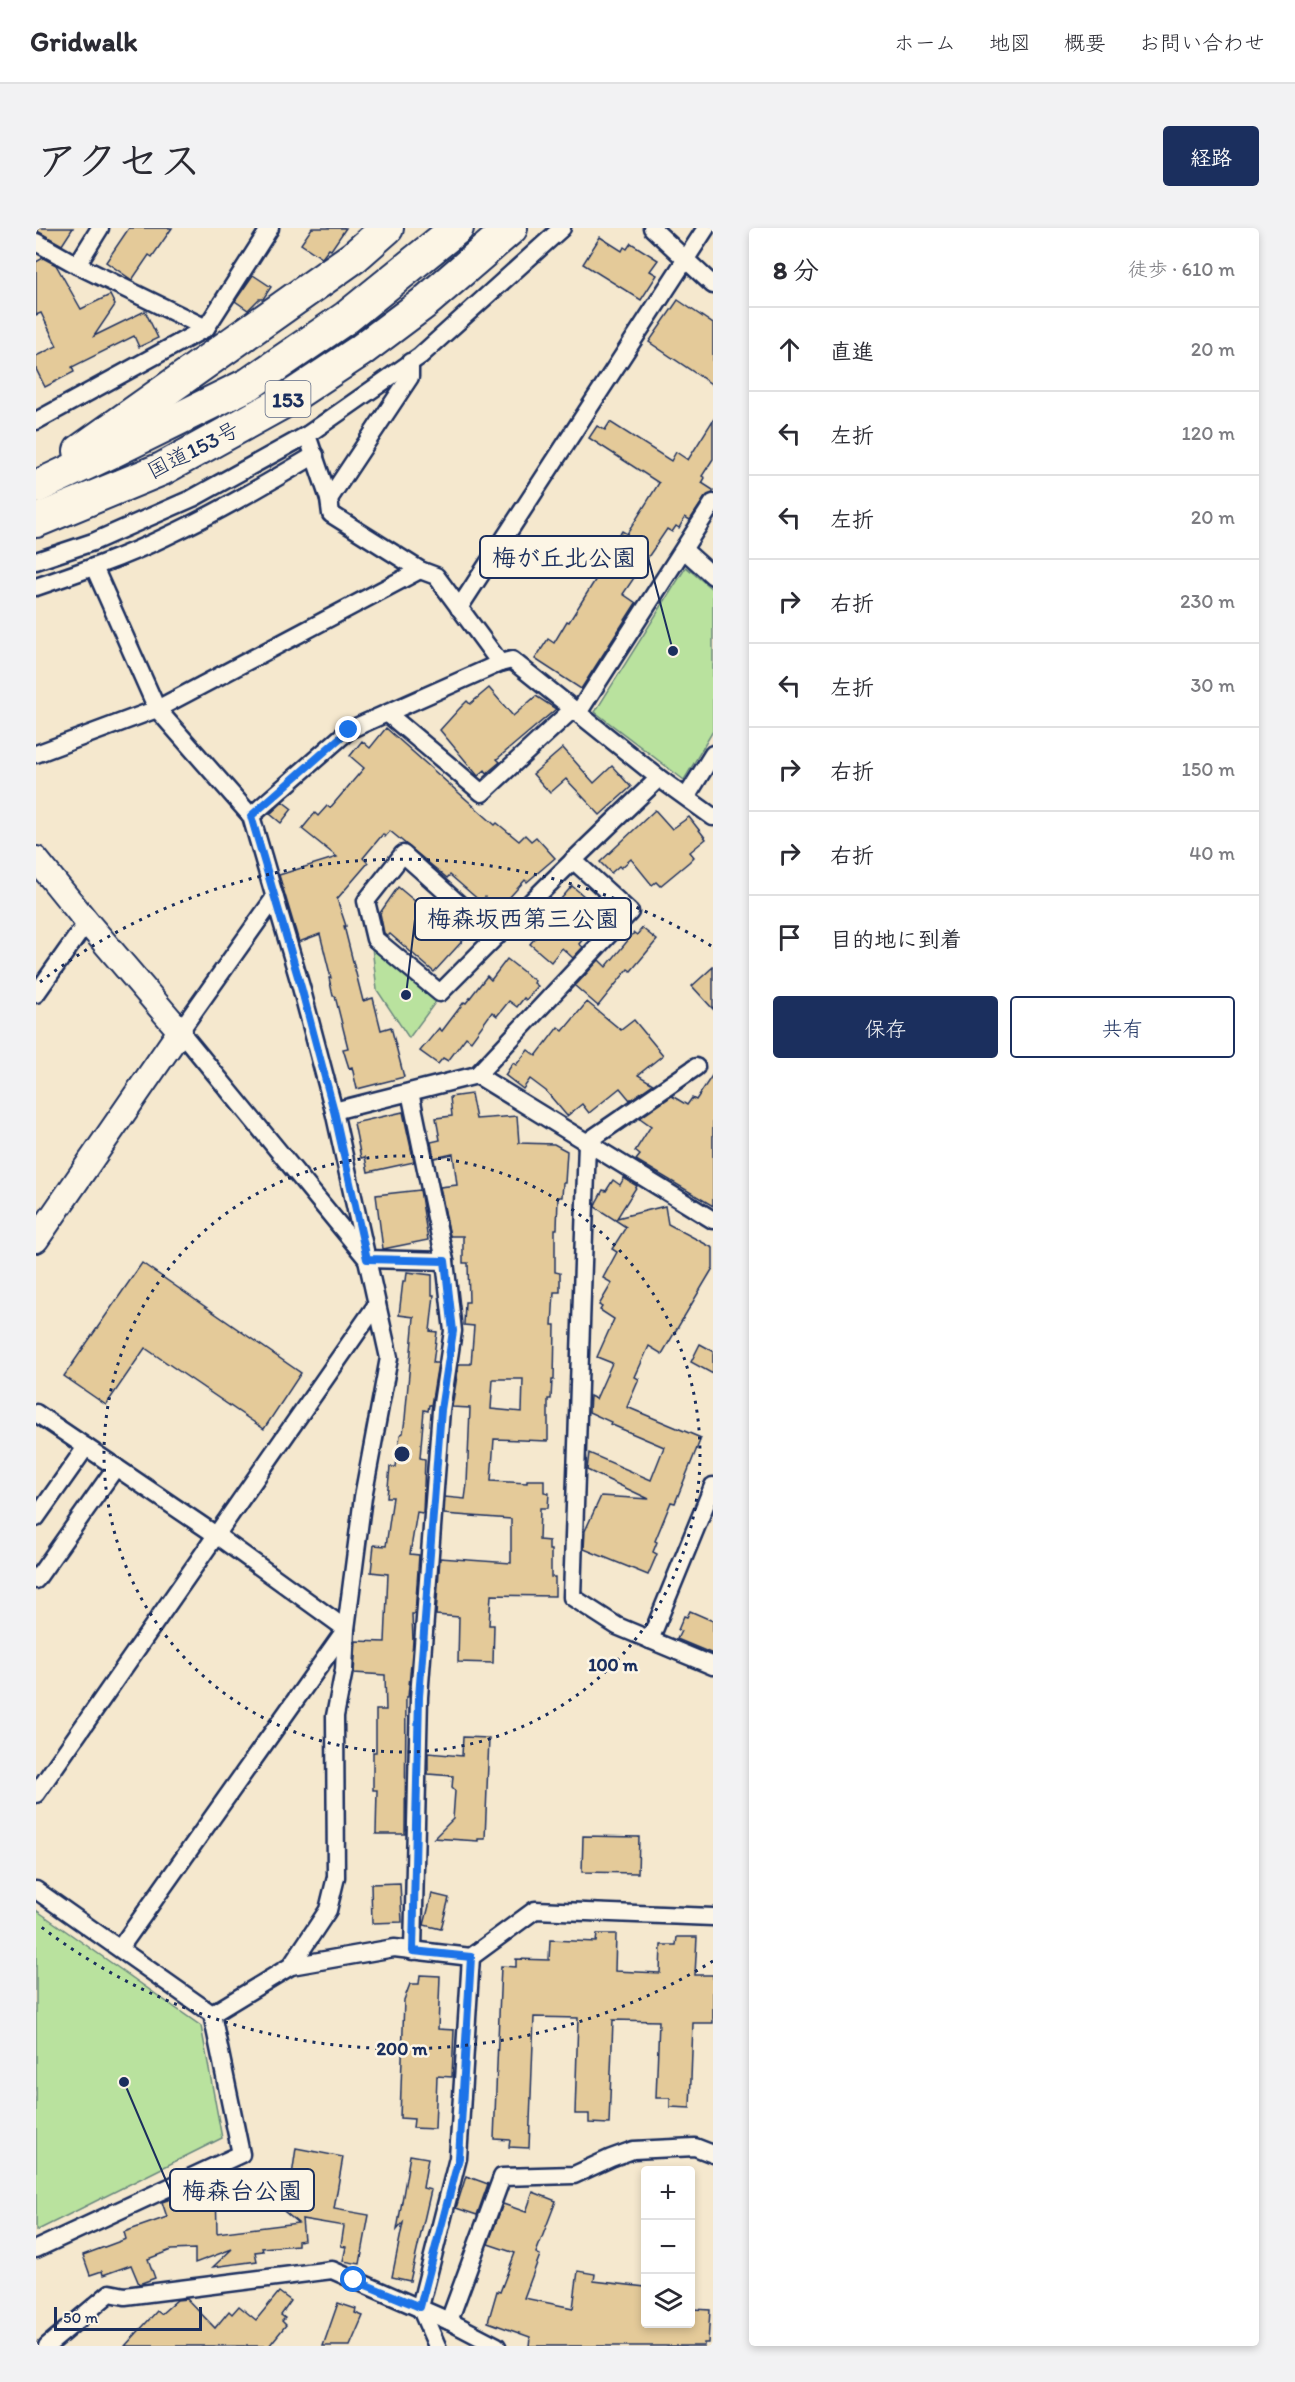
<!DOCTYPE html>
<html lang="ja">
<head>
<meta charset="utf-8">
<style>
	body { margin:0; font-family:Itim,"Klee One",sans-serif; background:#f2f2f3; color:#2b2b33 }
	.controls { position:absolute; right:18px; bottom:18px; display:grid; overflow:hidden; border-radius:6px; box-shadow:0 3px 9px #0003 }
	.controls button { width:54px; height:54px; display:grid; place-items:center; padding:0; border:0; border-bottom:2px solid #e1e1e2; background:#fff; color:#2b2b33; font:30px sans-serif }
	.scale { position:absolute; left:18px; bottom:15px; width:148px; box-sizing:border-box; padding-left:6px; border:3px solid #1b2f5e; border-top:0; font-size:16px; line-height:21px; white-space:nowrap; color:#1b2f5e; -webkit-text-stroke:4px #fcf5e5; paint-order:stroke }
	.stop { position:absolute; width:18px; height:18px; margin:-14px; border:4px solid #1a73e8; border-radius:50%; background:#fff }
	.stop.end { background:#1a73e8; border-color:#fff; box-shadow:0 2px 6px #0008 }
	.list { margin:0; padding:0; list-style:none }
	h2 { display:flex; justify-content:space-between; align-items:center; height:78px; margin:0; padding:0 24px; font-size:26px }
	h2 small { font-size:20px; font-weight:400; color:#7c7c81 }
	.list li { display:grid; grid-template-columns:39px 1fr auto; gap:18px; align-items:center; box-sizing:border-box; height:84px; padding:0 24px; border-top:2px solid #e1e1e2 }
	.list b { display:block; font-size:22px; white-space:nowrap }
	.list em { font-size:20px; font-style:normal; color:#7c7c81 }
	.actions { display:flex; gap:12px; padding:18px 24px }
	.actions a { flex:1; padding:14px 0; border:2px solid #1b2f5e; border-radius:6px; text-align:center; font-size:21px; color:#1b2f5e }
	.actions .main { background:#1b2f5e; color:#fff }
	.icon { flex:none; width:33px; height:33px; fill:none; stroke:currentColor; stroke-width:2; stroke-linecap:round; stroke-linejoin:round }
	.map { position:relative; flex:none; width:677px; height:2118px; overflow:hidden; border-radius:6px }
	header { display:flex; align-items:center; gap:36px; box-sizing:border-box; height:84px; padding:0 30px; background:#fff; border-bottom:2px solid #e1e1e2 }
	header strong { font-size:28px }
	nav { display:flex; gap:33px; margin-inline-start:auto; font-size:21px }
	.intro { display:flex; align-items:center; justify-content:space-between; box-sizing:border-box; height:144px; padding:0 36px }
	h1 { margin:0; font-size:42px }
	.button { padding:15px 27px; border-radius:6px; background:#1b2f5e; color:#fff; font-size:21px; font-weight:700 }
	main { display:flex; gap:36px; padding:0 36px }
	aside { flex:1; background:#fff; border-radius:6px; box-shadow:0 3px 9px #0003 }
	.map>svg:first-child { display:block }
</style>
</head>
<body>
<header>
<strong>Gridwalk</strong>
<nav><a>ホーム</a><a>地図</a><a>概要</a><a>お問い合わせ</a></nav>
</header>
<div class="intro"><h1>アクセス</h1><a class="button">経路</a></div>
<main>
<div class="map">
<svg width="677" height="2118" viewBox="0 0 677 2118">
	<rect width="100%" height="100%" fill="#f5e8ce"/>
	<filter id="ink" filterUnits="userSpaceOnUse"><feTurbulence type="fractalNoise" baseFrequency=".0167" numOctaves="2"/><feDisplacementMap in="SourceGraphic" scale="12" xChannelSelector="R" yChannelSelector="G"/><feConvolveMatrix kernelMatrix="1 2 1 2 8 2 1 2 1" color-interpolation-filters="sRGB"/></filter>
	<g filter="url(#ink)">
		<!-- green -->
		<g fill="#b9e29e" stroke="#6a887e" stroke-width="1.5">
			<path d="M650,339L677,362V503L648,552L559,484Z"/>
			<path d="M336,719L401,772L373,810L341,762Z"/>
			<path d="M0,1682L165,1798L186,1910L0,2003Z"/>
		</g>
		<!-- building -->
		<g fill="#e4ca99" stroke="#1b2f5e" stroke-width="1.5" fill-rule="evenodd">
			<path d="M0,0H37L26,17L3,4Z"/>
			<path d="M93,0H136L116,29L113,27L96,52L70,34Z"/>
			<path d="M276,0H310L295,22L293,21L286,30L265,16Z"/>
			<path d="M564,9L586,23L588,19L591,21L595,15L622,32L614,43L621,47L605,72L547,36Z"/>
			<path d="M7,30L20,37L45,81L74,67L79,77L58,108L109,83L122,110L103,119L98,108L36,139L38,144L9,159L0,141V128L21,118L5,85L0,87V34Z"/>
			<path d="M217,47L235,59L227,71H223L212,82L199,73Z"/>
			<path d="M642,72L677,96V157L613,114Z"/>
			<path d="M677,192V231L666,248L669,250L666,255L677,262V265L669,269L654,292L649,289L643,300L640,298L636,304L631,301L587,366L600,375L545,461L499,431L512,411L518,415L531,393L533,394L563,346L561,344L586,303L591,306L623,255L553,210L561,198L569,202L574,194L635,233L640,224L652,232Z"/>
			<path d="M453,460L477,488L500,468L520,481L461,531L464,534L451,545L449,542L442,548L404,502L423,481L431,473L434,476Z"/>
			<path d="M350,500L459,597L461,595L483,613L489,607L495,613L500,609L519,630L491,654L489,652L463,681L449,669L445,674L414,647L411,650L354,603L349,609L347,606L327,630L332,635L301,671L310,698H308L327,773L337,770L345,802L355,799L368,849L321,861L316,839L313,840L307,821L312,820L299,768H297L293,750H295L284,706L263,714L243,647L301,629L266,601L279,585L282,588L291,578L294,580L328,540L314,528L326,513L334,520Z"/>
			<path d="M527,520L558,555L576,538L595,559L564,587L530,551L514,565L497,546Z"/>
			<path d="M247,574L256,581L245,595L234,586Z"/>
			<path d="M619,582L636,601L653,589L670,611L654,624L658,629L653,634L624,658L620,654L616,657L595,631L585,640L583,638L575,645L564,634Z"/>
			<path d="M536,658L560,678L551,690L560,696L543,716L547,719L537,730L526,720L515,734L494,716L517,689L513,685Z"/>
			<path d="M362,659L398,689L406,680L432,700V707L398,744L354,706L352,708L348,705L344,685Z"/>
			<path d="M606,700L621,712L595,743L592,741L562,778L539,758L563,732L570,739L598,705L601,707Z"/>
			<path d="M471,731L499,753L498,755L502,758L490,772L488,770L481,779L473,773L461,788L456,784L435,813L430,809L412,833L407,830L402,836L384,823L403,800L406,803L428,774L430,775L451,748L455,752Z"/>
			<path d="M677,739V781L656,758Z"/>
			<path d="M551,774L585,802L598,792L627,827L602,847L617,856L594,872L584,860L553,885L546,876L531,888L510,863L494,851L487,861L469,847L477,835L480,837L492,822L500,828L522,799L527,803Z"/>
			<path d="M677,846V978L600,932L604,927L599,923L615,898L604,890L636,868L651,877L656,870L660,872Z"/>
			<path d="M435,866L440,891L481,888L483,915L518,916L531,923L529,955H527L526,969H522L521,1001H519V1044L524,1045V1064H518L516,1097H519L518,1152H516L515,1171H512V1213L458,1211L455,1253L491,1255V1252H508V1264L513,1265L512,1280H504L503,1312L513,1313V1322H515V1349H519V1368L455,1367L453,1397H458L457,1435L422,1434L423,1389L400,1387L404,1330L475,1335V1291L408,1286L409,1269L429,1271L431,1256L434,1180L416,1179L423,1136H435L438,1098L428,1097L429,1074H433L432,1035H427V1008H414L404,959L421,957L417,926L398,930L395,914L404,912L400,890L416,888L414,869ZM457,1151H487L486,1184L455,1181Z"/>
			<path d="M367,884L378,934L332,944L329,929L325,930L318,895Z"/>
			<path d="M588,950L601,958L581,990L629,978L632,996L677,1020V1040L626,1126L613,1118L599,1149L603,1151L591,1179L665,1210L639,1275L635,1274L619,1313L621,1314L617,1324L621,1326L612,1347L548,1321L549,1303L565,1268L613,1271L551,1242L553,1225L615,1252L628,1219L574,1196L575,1194L553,1184L554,1168L560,1171L576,1135L561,1129L578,1091L564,1082L566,1079L563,1077L576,1055L567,1050L581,1024L576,1021L590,999L559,979L560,975L567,962L570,963L577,952L584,957Z"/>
			<path d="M384,962L392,1012L347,1021L340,967Z"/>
			<path d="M106,1035L265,1145L228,1201L109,1120L70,1177L28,1148Z"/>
			<path d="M371,1044L396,1047V1067H398L394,1103L401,1104L397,1135H402L395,1177H393L392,1183L388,1182L384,1230L389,1231L387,1285L381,1284L374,1326L383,1327L379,1386H376L377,1413L372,1469H370L369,1606H340L341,1562H337V1524H340V1482H350L349,1447L318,1445L320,1413L349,1414L352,1346L335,1344L338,1317L350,1318L357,1269H351L354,1239H360L364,1207L367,1205L369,1191L378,1089L363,1087L367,1053H370Z"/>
			<path d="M664,1116L677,1123V1146L655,1134Z"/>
			<path d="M654,1383L677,1393V1426L641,1411L645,1403L642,1402L648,1388L651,1389Z"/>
			<path d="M427,1509L453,1510L449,1611H442V1613L398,1610L417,1591L419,1563L416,1560L417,1548L392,1546V1525L426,1528Z"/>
			<path d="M547,1608L603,1609L602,1645L546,1644Z"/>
			<path d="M364,1655L366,1694L336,1695L335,1656Z"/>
			<path d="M396,1666L413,1670L405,1701L388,1697Z"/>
			<path d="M561,1706H580L579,1743L624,1745L625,1717H640L641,1709H661L659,1747H677V1795H657L654,1880L634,1879V1870H620L623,1793L577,1792L573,1896L553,1895V1886H539L542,1790L498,1789L493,1920L473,1919L474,1912L458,1911L465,1738L480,1739V1731L513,1732L514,1712L560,1714Z"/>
			<path d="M384,1747L404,1748L402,1801L418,1802L416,1849L401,1848L399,1901L377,1900L378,1891L364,1890L368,1772L374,1756H383Z"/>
			<path d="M260,1920L307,1929L298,1981L333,1987L324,2036L307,2033L310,2019L305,2018L308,1998L266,1991L268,2012L262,2013V2017L226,2020L227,2023L219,2024L221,2033L177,2039L196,2021L159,2035V2021L135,2022L112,2031L119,2050L103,2056L95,2037L67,2047L66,2043L54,2047L47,2027L90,2011L88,2004L131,1989L126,1974L149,1966H165V1960L180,1959L181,2005L262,1995L236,1973L238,1970L231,1964L243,1951L254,1961Z"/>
			<path d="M374,1927L392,1930L387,1960L395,1962L374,2053L356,2049L367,1995L361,2002Z"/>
			<path d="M430,1948L452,1956L441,1987L420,1980Z"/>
			<path d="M497,1964L520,1973L500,2025L504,2027L488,2070L537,2080L542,2043L559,2046L558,2053L609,2059V2096H654L657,2094L658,2081L674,2082L672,2115H668V2118H493L494,2109L452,2094L461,2063L464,2064L479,2025L452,2016L467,1976L490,1984Z"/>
			<path d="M243,2064L255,2073L245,2087L249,2090L246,2093L250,2097L233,2118H89L121,2083L125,2086L141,2072L151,2071L179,2100L193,2083L196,2086L203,2078L220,2092Z"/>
			<path d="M302,2075L320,2081L319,2085L327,2088L314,2118H287Z"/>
		</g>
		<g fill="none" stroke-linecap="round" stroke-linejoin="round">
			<defs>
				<g id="street">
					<path d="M616,0L677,57"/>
					<path d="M0,14L41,37L170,100"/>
					<path d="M41,37L64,0"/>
					<path d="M0,193L170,100L234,0"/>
					<path d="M271,207L293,271L295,286L384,342L400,348L464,435"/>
					<path d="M293,271L374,149V134"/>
					<path d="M648,322L677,348"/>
					<path d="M0,333L57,314L157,270L271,207L384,128L526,0"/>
					<path d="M58,339L121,481L215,588L265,759L298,883L353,1130L327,1269L310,1401L308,1442L299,1488L300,1649L292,1682L255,1738"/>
					<path d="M0,359C44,344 88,329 129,309C181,285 230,256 279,227"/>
					<path d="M423,380L670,0"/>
					<path d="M542,485L677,275"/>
					<path d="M352,486L446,565L537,481"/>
					<path d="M0,526L121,481L384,342"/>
					<path d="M651,568L677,526"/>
					<path d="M215,588L313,502L464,435L476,432L623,550L677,589"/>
					<path d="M239,669L144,803L331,1031L409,1033L374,864"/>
					<path d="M460,709L367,626L330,673L339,711L404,765C476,692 549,620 623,550"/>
					<path d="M0,766L51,694"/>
					<path d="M660,839L551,914L536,1369L581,1398L677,1438"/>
					<path d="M441,847L594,684L537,632"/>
					<path d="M298,883L441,847L677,992"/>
					<path d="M0,1185L180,1307L310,1401"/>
					<path d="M0,1290L50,1219"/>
					<path d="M0,1352L80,1239"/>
					<path d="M614,1412L677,1258"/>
					<path d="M0,1566L341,1076"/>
					<path d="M0,1662L176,1786L205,1926L0,2021"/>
					<path d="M84,1720L309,1402"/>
					<path d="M377,1723L383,1469L405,1182L417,1103L409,1033"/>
					<path d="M176,1786L255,1738L358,1720L435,1729L499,1682L677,1689"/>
					<path d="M413,2093L466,1949L538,1947L575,1930L597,1922L659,1919L677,1926"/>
					<path d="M11,2118L74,2065L89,2068L296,2042L413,2093L461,2118"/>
					<path d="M401,2118L384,2079L422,1930L435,1729"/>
				</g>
				<path id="secondary" d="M0,631L51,694L144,803L0,1012"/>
				<g id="highway">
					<path d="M44,223L318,29L351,0"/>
					<path d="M0,259L77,223L213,156L311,89L421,0"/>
					<path d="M0,293L126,241L244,176L324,123L388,75L475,0"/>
				</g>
			</defs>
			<!-- street casing -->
			<use href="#street" stroke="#1b2f5e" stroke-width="21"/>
			<!-- secondary casing -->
			<use href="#secondary" stroke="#1b2f5e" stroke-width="28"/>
			<!-- highway casing -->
			<use href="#highway" stroke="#1b2f5e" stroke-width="36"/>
			<!-- street -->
			<use href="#street" stroke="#fcf5e5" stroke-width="16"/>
			<!-- secondary -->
			<use href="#secondary" stroke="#fcf5e5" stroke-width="24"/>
			<!-- highway -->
			<use href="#highway" stroke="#fcf5e5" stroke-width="32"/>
		</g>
	</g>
	<g fill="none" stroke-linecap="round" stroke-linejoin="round" filter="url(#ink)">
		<!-- route -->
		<path stroke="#1a73e8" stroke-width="8" d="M313,502L215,588L265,759L298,883L331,1031L409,1033L417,1103L405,1182L383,1469L377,1723L435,1729L423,1930L384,2079L318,2052"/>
	</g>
	<!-- distance rings -->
	<g fill="none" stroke="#1b2f5e" stroke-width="3" stroke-dasharray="3 6">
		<circle cx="366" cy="1226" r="298"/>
		<path d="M677 1733A595 595 0 0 1 4 1698M4 754A595 595 0 0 1 677 719"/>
	</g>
	<g text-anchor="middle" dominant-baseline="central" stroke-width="5" stroke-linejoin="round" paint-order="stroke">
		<!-- shield labels -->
		<rect fill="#fcf5e5" stroke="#5e6a86" stroke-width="1.5" x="229.5" y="153" width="45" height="36" rx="4.5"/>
		<g font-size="21" font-weight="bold" fill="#1b2f5e">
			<text x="252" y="171">153</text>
		</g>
		<!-- street labels -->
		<g font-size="22" fill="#1b2f5e" stroke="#fcf5e5">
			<text transform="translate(157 222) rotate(-27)">国道153号</text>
		</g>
	</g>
	<circle cx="366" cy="1226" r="9" fill="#1b2f5e" stroke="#fcf5e5" stroke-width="3"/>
	<g font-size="18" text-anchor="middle" font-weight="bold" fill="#1b2f5e" stroke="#fcf5e5" stroke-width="5" stroke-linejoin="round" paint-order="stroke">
		<text x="577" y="1443">100 m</text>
		<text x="366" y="1827">200 m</text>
	</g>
	<!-- callouts -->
	<path fill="none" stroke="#1b2f5e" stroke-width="2" d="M637 423L612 329M370 767L379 691M88 1854L134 1962"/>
	<g fill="#1b2f5e" stroke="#fcf5e5" stroke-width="2">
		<circle cx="637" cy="423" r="6"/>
		<circle cx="370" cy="767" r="6"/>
		<circle cx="88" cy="1854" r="6"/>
	</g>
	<g fill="#fcf5e5" stroke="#1b2f5e" stroke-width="2">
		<rect x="444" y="308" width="168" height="42" rx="6"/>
		<rect x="379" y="670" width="216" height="42" rx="6"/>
		<rect x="134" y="1941" width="144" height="42" rx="6"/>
	</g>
	<g font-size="24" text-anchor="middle" font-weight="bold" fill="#1b2f5e">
		<text x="528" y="338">梅が丘北公園</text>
		<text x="487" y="699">梅森坂西第三公園</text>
		<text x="206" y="1971">梅森台公園</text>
	</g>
</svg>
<div class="controls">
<button>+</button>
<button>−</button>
<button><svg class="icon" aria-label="layers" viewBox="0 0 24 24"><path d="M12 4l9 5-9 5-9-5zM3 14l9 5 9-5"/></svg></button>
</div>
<div class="scale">50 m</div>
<div class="stop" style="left:318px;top:2052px"></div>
<div class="stop end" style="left:313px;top:502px"></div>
</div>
<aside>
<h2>8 分<small>徒歩 · 610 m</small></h2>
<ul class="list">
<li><svg class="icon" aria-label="ahead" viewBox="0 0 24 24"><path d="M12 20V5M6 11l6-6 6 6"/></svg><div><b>直進</b></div><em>20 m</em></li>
<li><svg class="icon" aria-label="left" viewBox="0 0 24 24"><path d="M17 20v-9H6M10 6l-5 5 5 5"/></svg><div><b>左折</b></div><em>120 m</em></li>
<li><svg class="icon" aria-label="left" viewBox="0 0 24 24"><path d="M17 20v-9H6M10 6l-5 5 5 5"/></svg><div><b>左折</b></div><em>20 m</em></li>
<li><svg class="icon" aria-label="right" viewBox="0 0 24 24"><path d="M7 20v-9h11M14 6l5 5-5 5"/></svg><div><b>右折</b></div><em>230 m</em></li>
<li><svg class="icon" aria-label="left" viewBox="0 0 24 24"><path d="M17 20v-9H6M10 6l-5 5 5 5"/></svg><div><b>左折</b></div><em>30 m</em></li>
<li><svg class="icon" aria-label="right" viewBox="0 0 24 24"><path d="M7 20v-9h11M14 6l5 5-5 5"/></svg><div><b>右折</b></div><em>150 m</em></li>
<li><svg class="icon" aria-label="right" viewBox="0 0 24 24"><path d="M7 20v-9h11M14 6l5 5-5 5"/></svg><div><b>右折</b></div><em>40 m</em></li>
<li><svg class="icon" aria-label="arrive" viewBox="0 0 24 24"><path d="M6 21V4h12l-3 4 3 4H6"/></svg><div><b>目的地に到着</b></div></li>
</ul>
<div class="actions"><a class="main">保存</a><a>共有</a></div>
</aside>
</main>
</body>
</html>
